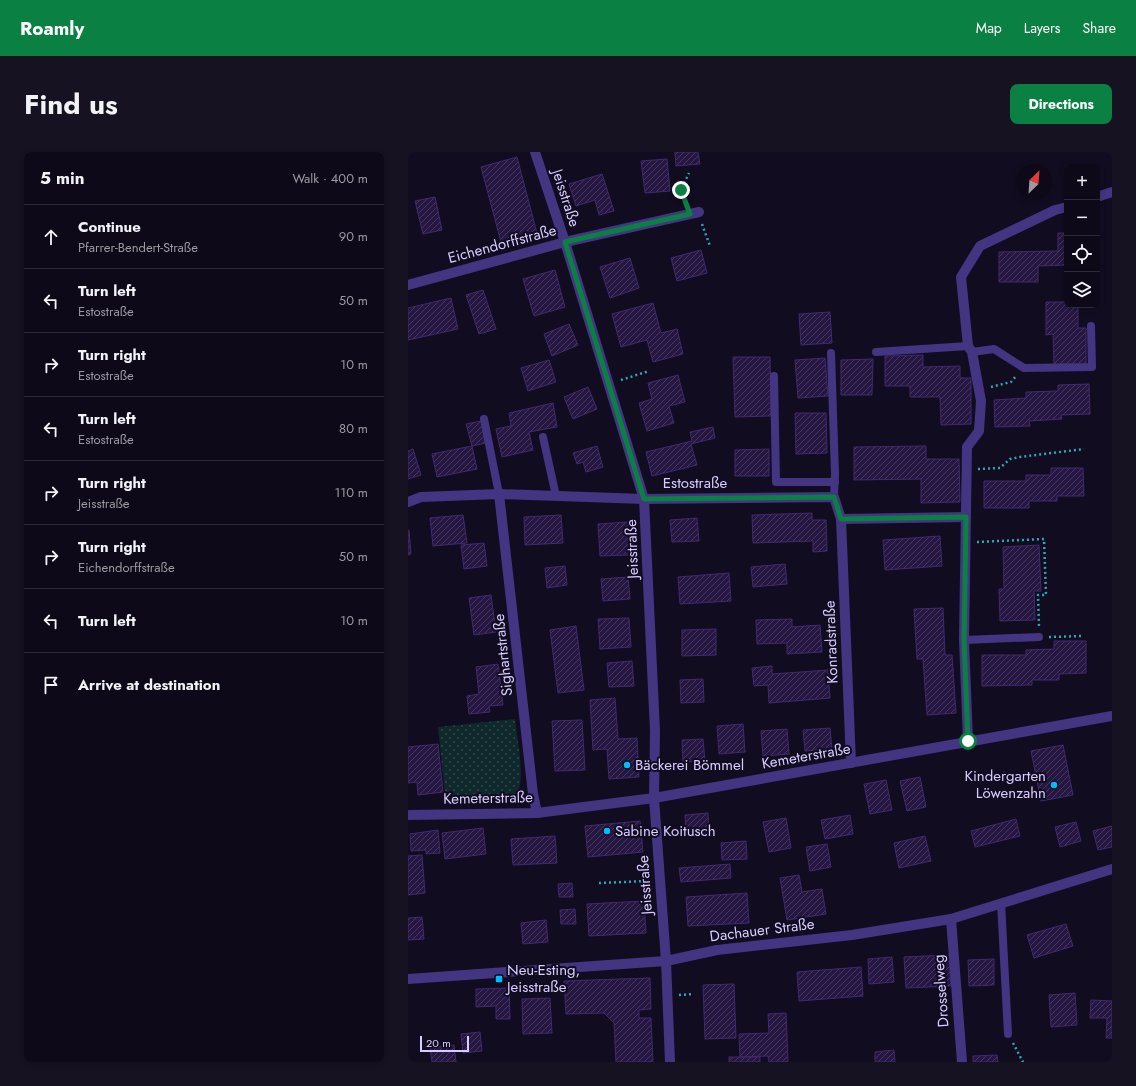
<!DOCTYPE html>
<html lang="en">
<head>
<meta charset="utf-8">
<style>
	body { margin:0; font-family:Jost,sans-serif; background:#171222; color:#f1f3f6 }
	.controls { position:absolute; right:12px; top:12px; display:grid; overflow:hidden; border-radius:8px; box-shadow:0 2px 6px #0003 }
	.controls button { width:36px; height:36px; display:grid; place-items:center; padding:0; border:0; border-bottom:1px solid #2e2a38; background:#0e0919; color:#f1f3f6; font:20px sans-serif }
	.compass { position:absolute; left:608px; top:12px; width:36px; height:36px; border-radius:50%; background:#0e0919; box-shadow:0 2px 6px #0003; rotate:25deg }
	.scale { position:absolute; left:12px; bottom:10px; width:49px; box-sizing:border-box; padding-left:4px; border:2px solid #d9ccff; border-top:0; font-size:11px; line-height:14px; white-space:nowrap; color:#d9ccff; -webkit-text-stroke:3px #120c21; paint-order:stroke }
	.stop { position:absolute; width:12px; height:12px; margin:-9px; border:3px solid #0b8043; border-radius:50%; background:#fff }
	.stop.end { background:#0b8043; border-color:#fff; box-shadow:0 1px 4px #0008 }
	.list { margin:0; padding:0; list-style:none }
	h2 { display:flex; justify-content:space-between; align-items:center; height:52px; margin:0; padding:0 16px; font-size:17px }
	h2 small { font-size:13px; font-weight:400; color:#9b9aa2 }
	.list li { display:grid; grid-template-columns:26px 1fr auto; gap:12px; align-items:center; box-sizing:border-box; height:64px; padding:0 16px; border-top:1px solid #2e2a38 }
	.list b { display:block; font-size:15px; white-space:nowrap }
	.list p { margin:0; font-size:13px; white-space:nowrap; color:#9b9aa2 }
	.list em { font-size:13px; font-style:normal; color:#9b9aa2 }
	.icon { flex:none; width:22px; height:22px; fill:none; stroke:currentColor; stroke-width:2; stroke-linecap:round; stroke-linejoin:round }
	.map { position:relative; flex:none; width:704px; height:910px; overflow:hidden; border-radius:8px }
	header { display:flex; align-items:center; gap:24px; box-sizing:border-box; height:56px; padding:0 20px; background:#0b8043; color:#fff }
	header strong { font-size:19px }
	nav { display:flex; gap:22px; margin-inline-start:auto; font-size:14px }
	.intro { display:flex; align-items:center; justify-content:space-between; box-sizing:border-box; height:96px; padding:0 24px }
	h1 { margin:0; font-size:28px }
	.button { padding:10px 18px; border-radius:8px; background:#0b8043; color:#fff; font-size:14px; font-weight:700 }
	main { display:flex; gap:24px; padding:0 24px }
	aside { flex:1; background:#0e0919; border-radius:8px; box-shadow:0 2px 6px #0003 }
	.map>svg:first-child { display:block }
</style>
</head>
<body>
<header>
<strong>Roamly</strong>
<nav><a>Map</a><a>Layers</a><a>Share</a></nav>
</header>
<div class="intro"><h1>Find us</h1><a class="button">Directions</a></div>
<main>
<aside>
<h2>5 min<small>Walk · 400 m</small></h2>
<ul class="list">
<li><svg class="icon" aria-label="ahead" viewBox="0 0 24 24"><path d="M12 20V5M6 11l6-6 6 6"/></svg><div><b>Continue</b><p>Pfarrer-Bendert-Straße</p></div><em>90 m</em></li>
<li><svg class="icon" aria-label="left" viewBox="0 0 24 24"><path d="M17 20v-9H6M10 6l-5 5 5 5"/></svg><div><b>Turn left</b><p>Estostraße</p></div><em>50 m</em></li>
<li><svg class="icon" aria-label="right" viewBox="0 0 24 24"><path d="M7 20v-9h11M14 6l5 5-5 5"/></svg><div><b>Turn right</b><p>Estostraße</p></div><em>10 m</em></li>
<li><svg class="icon" aria-label="left" viewBox="0 0 24 24"><path d="M17 20v-9H6M10 6l-5 5 5 5"/></svg><div><b>Turn left</b><p>Estostraße</p></div><em>80 m</em></li>
<li><svg class="icon" aria-label="right" viewBox="0 0 24 24"><path d="M7 20v-9h11M14 6l5 5-5 5"/></svg><div><b>Turn right</b><p>Jeisstraße</p></div><em>110 m</em></li>
<li><svg class="icon" aria-label="right" viewBox="0 0 24 24"><path d="M7 20v-9h11M14 6l5 5-5 5"/></svg><div><b>Turn right</b><p>Eichendorffstraße</p></div><em>50 m</em></li>
<li><svg class="icon" aria-label="left" viewBox="0 0 24 24"><path d="M17 20v-9H6M10 6l-5 5 5 5"/></svg><div><b>Turn left</b></div><em>10 m</em></li>
<li><svg class="icon" aria-label="arrive" viewBox="0 0 24 24"><path d="M6 21V4h12l-3 4 3 4H6"/></svg><div><b>Arrive at destination</b></div></li>
</ul>
</aside>
<div class="map">
<svg width="704" height="910" viewBox="0 0 704 910">
	<defs>
		<pattern id="grass-dots" width="8" height="8" patternUnits="userSpaceOnUse"><rect width="8" height="8" fill="#0f282b"/><path d="M2 2h.1M6 6h.1" fill="none" stroke="#31464b" stroke-width="1.8" stroke-linecap="round"/></pattern>
		<pattern id="building-hatch" width="6" height="6" patternUnits="userSpaceOnUse"><rect width="6" height="6" fill="#261742"/><path d="M-1 1l2-2M0 6l6-6M5 7l2-2" fill="none" stroke="#45385e"/></pattern>
	</defs>
	<rect width="100%" height="100%" fill="#120c21"/>
	<!-- grass -->
	<path fill="url(#grass-dots)" d="M107,567C109,585 117,624 110,640C108,646 104,648 98,649L38,652L30,575Z"/>
	<!-- building -->
	<g fill="url(#building-hatch)" stroke="#40296f">
		<path d="M267,0H290L292,12L268,14Z"/>
		<path d="M109,5L130,85L94,94L73,15Z"/>
		<path d="M259,7L262,39L237,41L233,9Z"/>
		<path d="M194,22L206,59L191,63L187,48L168,54L161,32Z"/>
		<path d="M27,45L34,78L15,82L7,49Z"/>
		<path d="M650,81H659V113L630,114V130H591V100L650,99Z"/>
		<path d="M293,98L299,121L269,129L263,106Z"/>
		<path d="M222,106L231,136L202,146L192,115Z"/>
		<path d="M147,118L157,155L126,164L115,127Z"/>
		<path d="M75,138L88,177L71,182L58,143Z"/>
		<path d="M43,146L50,177L0,188V156Z"/>
		<path d="M638,150H659V153H670V176H678V213H646L645,182L638,183Z"/>
		<path d="M245,151L253,181L269,177L275,202L245,210L239,188L213,195L204,162Z"/>
		<path d="M422,160L424,191L393,193L391,162Z"/>
		<path d="M161,172L170,193L144,204L136,182Z"/>
		<path d="M515,203V215L552,214V226H563V272L533,273L532,245H502V234H477V204Z"/>
		<path d="M325,205H362L363,264L327,265Z"/>
		<path d="M417,206L420,244L390,246L387,208Z"/>
		<path d="M465,207L464,243H433V208Z"/>
		<path d="M141,208L148,230L120,239L113,216Z"/>
		<path d="M270,223L277,250L261,254L266,271L239,279L231,251L244,247L240,231Z"/>
		<path d="M681,232L682,262L653,263L654,267L621,269L622,274L587,275L586,248L618,246V240L650,239V233Z"/>
		<path d="M180,235L189,257L165,267L156,245Z"/>
		<path d="M145,251L149,275L121,280L125,298L94,305L88,277L103,274L101,261Z"/>
		<path d="M387,261H418L419,301L388,302Z"/>
		<path d="M73,269L78,291L64,294L58,272Z"/>
		<path d="M305,275L307,286L283,292L289,313L244,324L238,300L284,289L282,280Z"/>
		<path d="M64,294L69,317L29,325L24,302Z"/>
		<path d="M189,294L195,315L178,320L175,310L169,312L165,301Z"/>
		<path d="M518,294V307H551L552,350L513,351V327L446,328V295Z"/>
		<path d="M5,297L13,323L0,327V299Z"/>
		<path d="M361,297V324H327V298Z"/>
		<path d="M643,316H675L676,344H649V349H621V356H576V329H618V323H643Z"/>
		<path d="M404,361V368H418L419,399L405,400V389L345,391L344,363Z"/>
		<path d="M55,363L59,391L25,394L22,366Z"/>
		<path d="M153,363L155,391L117,393L116,365Z"/>
		<path d="M289,366L291,389L264,390L262,368Z"/>
		<path d="M220,370L221,403L192,404L190,372Z"/>
		<path d="M1,378L3,402L0,403V379Z"/>
		<path d="M532,384L534,414L477,418L475,388Z"/>
		<path d="M76,391L79,414L56,417L53,393Z"/>
		<path d="M631,393L633,439H626L627,468L592,469L591,437H596L595,395Z"/>
		<path d="M377,412L379,432L345,435L343,415Z"/>
		<path d="M157,414L159,433L139,436L137,416Z"/>
		<path d="M321,421L323,449L272,452L270,425Z"/>
		<path d="M220,425L222,447L195,449L193,427Z"/>
		<path d="M83,443L88,480L66,483L61,446Z"/>
		<path d="M535,456L537,503H544L548,561L519,563L515,507H509L506,457Z"/>
		<path d="M221,466L223,495L192,497L190,467Z"/>
		<path d="M384,467V475L412,473L414,500L379,502V491L349,492L348,468Z"/>
		<path d="M168,474L176,538L150,541L142,478Z"/>
		<path d="M308,477V503L274,504V478Z"/>
		<path d="M646,489H678V521L651,522V528H624V533L574,534V503H618V498L646,497Z"/>
		<path d="M224,509L226,534L201,535L199,511Z"/>
		<path d="M90,512L95,553L81,554L82,560L61,562L59,544L71,542L68,515Z"/>
		<path d="M364,514V522L420,518L422,546L361,551L360,533L346,534L344,516Z"/>
		<path d="M295,527L296,550L273,551L272,528Z"/>
		<path d="M207,546L210,587L229,586L231,625L201,627L199,597L185,598L182,548Z"/>
		<path d="M174,568L177,618L147,619L144,569Z"/>
		<path d="M335,572L337,600L311,602L309,574Z"/>
		<path d="M422,576L424,597L397,599L395,578Z"/>
		<path d="M379,577L381,602L355,604L353,579Z"/>
		<path d="M295,587L297,609L275,610L274,588Z"/>
		<path d="M30,592L35,640L10,643L9,630L0,631V595Z"/>
		<path d="M655,593L665,643L633,649L623,599Z"/>
		<path d="M512,625L518,655L499,659L492,629Z"/>
		<path d="M478,628L484,658L462,662L456,632Z"/>
		<path d="M300,661L301,680L278,682L277,663Z"/>
		<path d="M442,663L445,682L417,687L413,668Z"/>
		<path d="M378,666L383,696L361,700L355,670Z"/>
		<path d="M608,667L612,684L567,695L563,679Z"/>
		<path d="M232,669L235,700L180,705L177,674Z"/>
		<path d="M668,670L673,689L652,695L647,675Z"/>
		<path d="M704,674V695L690,698L685,679Z"/>
		<path d="M75,676L78,702L37,707L34,681Z"/>
		<path d="M30,678L32,701L18,702V698L3,699L2,682Z"/>
		<path d="M147,684L149,711L105,713L103,687Z"/>
		<path d="M517,684L523,709L491,716L486,691Z"/>
		<path d="M338,689L339,707L314,708L313,691Z"/>
		<path d="M419,692L423,715L402,719L398,695Z"/>
		<path d="M14,703L17,741L0,743V704Z"/>
		<path d="M322,712L323,726L273,730L271,716Z"/>
		<path d="M391,723L394,740L414,737L418,762L379,768L372,726Z"/>
		<path d="M164,731L165,745H151L150,732Z"/>
		<path d="M339,741L341,771L280,774L278,745Z"/>
		<path d="M236,749L238,781L181,784L179,752Z"/>
		<path d="M167,757L168,772H153L152,758Z"/>
		<path d="M14,765L16,787L0,788V766Z"/>
		<path d="M138,768L140,790L115,792L113,771Z"/>
		<path d="M658,772L665,794L626,806L619,783Z"/>
		<path d="M541,803L543,834L498,836L496,805Z"/>
		<path d="M484,805L486,830L461,832L460,807Z"/>
		<path d="M586,807V833L561,834L560,808Z"/>
		<path d="M453,815L455,844L391,849L389,820Z"/>
		<path d="M242,826L243,857L231,858V866H243L245,910H208L206,871L196,861L158,862L156,829Z"/>
		<path d="M326,832L328,886L297,887L295,833Z"/>
		<path d="M101,836L102,867H88V854L68,855V837Z"/>
		<path d="M667,841L669,873L643,875L641,843Z"/>
		<path d="M142,846L144,881L115,882L114,847Z"/>
		<path d="M683,848L704,849V886H698L699,866H682Z"/>
		<path d="M378,861L380,910H361L360,904L332,905L331,882L361,881L360,862Z"/>
		<path d="M72,880L74,899L55,901L53,882Z"/>
		<path d="M46,893L48,910H24L22,896Z"/>
		<path d="M486,898L487,910H467V900Z"/>
		<path d="M589,903L590,910H565V904Z"/>
		<rect x="321" y="905" width="31" height="5"/>
	</g>
	<g fill="none" stroke-linecap="round" stroke-linejoin="round">
		<!-- path -->
		<g stroke="#29aab6" stroke-width="2.5" stroke-dasharray="2 3" stroke-linecap="butt">
			<path d="M277,50L273,38L281,21"/>
			<path d="M294,72L302,94"/>
			<path d="M213,228L241,219"/>
			<path d="M583,235L603,230L608,224"/>
			<path d="M570,317L592,316L602,307L612,305L676,297"/>
			<path d="M569,390L636,387L638,443H630L631,474"/>
			<path d="M641,485L675,484"/>
			<path d="M191,731L240,729"/>
			<path d="M271,843L285,842"/>
			<path d="M605,891L615,910"/>
		</g>
		<!-- service -->
		<g stroke="#433582" stroke-width="8">
			<path d="M468,200L560,194"/>
			<path d="M564,200L586,197L616,216L684,215L683,174"/>
			<path d="M423,201L427,322L426,345"/>
			<path d="M366,224L368,330H427"/>
			<path d="M76,267L91,342"/>
			<path d="M135,285L148,344"/>
			<path d="M556,488L631,485"/>
			<path d="M593,751L600,882"/>
		</g>
		<!-- minor -->
		<g stroke="#433582" stroke-width="10">
			<path d="M127,0L157,90L236,347L247,579L246,646L258,809L262,910"/>
			<path d="M689,45L704,40"/>
			<path d="M0,133L157,90L291,60"/>
			<path d="M91,342L125,642L129,661"/>
			<path d="M0,350L13,345L91,342L236,347L426,345L433,367L558,365"/>
			<path d="M433,367L443,611"/>
			<path d="M560,589L556,488L559,295L571,279L573,249L564,200L560,194L553,125L572,94L647,58L659,55"/>
			<path d="M0,663L129,661L246,646L704,564"/>
			<path d="M543,767L554,910"/>
		</g>
		<!-- tertiary -->
		<path stroke="#433582" stroke-width="10" d="M0,827L258,809L309,798L444,783L543,767L704,717"/>
	</g>
	<g fill="none" stroke-linecap="round" stroke-linejoin="round">
		<!-- route -->
		<path stroke="#0b8043" stroke-width="5" d="M273,38L282,62L157,90L236,347L426,345L433,367L558,365L556,488L560,589"/>
	</g>
	<!-- markers -->
	<g fill="#00bcf7" stroke="#120c21" stroke-width="1.5">
		<circle cx="219" cy="613" r="4"/>
		<circle cx="646" cy="633" r="4"/>
		<circle cx="199" cy="679" r="4"/>
		<rect x="87" y="823" width="8" height="8" rx="2"/>
	</g>
	<g text-anchor="middle" dominant-baseline="central" stroke-width="4" stroke-linejoin="round" paint-order="stroke">
		<!-- street labels -->
		<g font-size="15" fill="#d9ccff" stroke="#120c21">
			<text transform="translate(158 46) rotate(72)">Jeisstraße</text>
			<text transform="translate(94 92) rotate(-15)">Eichendorffstraße</text>
			<text x="287" y="331">Estostraße</text>
			<text transform="translate(224 397) rotate(-92)">Jeisstraße</text>
			<text transform="translate(423 490) rotate(-92)">Konradstraße</text>
			<text transform="translate(95 503) rotate(-96)">Sighartstraße</text>
			<text transform="translate(398 604) rotate(-10)">Kemeterstraße</text>
			<text transform="translate(80 646) rotate(-1)">Kemeterstraße</text>
			<text transform="translate(237 733) rotate(-94)">Jeisstraße</text>
			<text transform="translate(354 778) rotate(-7)">Dachauer Straße</text>
			<text transform="translate(533 839) rotate(-94)">Drosselweg</text>
		</g>
		<!-- poi labels -->
		<g font-size="15" fill="#d9ccff" stroke="#120c21" text-anchor="start">
			<text x="227" y="613">Bäckerei Bömmel</text>
			<text x="638" y="624" text-anchor="end">Kindergarten<tspan x="638" dy="17">Löwenzahn</tspan></text>
			<text x="207" y="679">Sabine Koitusch</text>
			<text x="99" y="818">Neu-Esting,<tspan x="99" dy="17">Jeisstraße</tspan></text>
		</g>
	</g>
</svg>
<div class="controls">
<button>+</button>
<button>−</button>
<button><svg class="icon" aria-label="locate" viewBox="0 0 24 24"><circle cx="12" cy="12" r="6"/><path d="M12 2v4M12 18v4M2 12h4M18 12h4"/></svg></button>
<button><svg class="icon" aria-label="layers" viewBox="0 0 24 24"><path d="M12 4l9 5-9 5-9-5zM3 14l9 5 9-5"/></svg></button>
</div>
<svg class="compass" viewBox="-18 -18 36 36"><path d="M0-13l5 13h-10z" fill="#e53935"/><path d="M0 13l5-13h-10z" fill="#9b9aa2"/></svg>
<div class="scale">20 m</div>
<div class="stop" style="left:560px;top:589px"></div>
<div class="stop end" style="left:273px;top:38px"></div>
</div>
</main>
</body>
</html>
